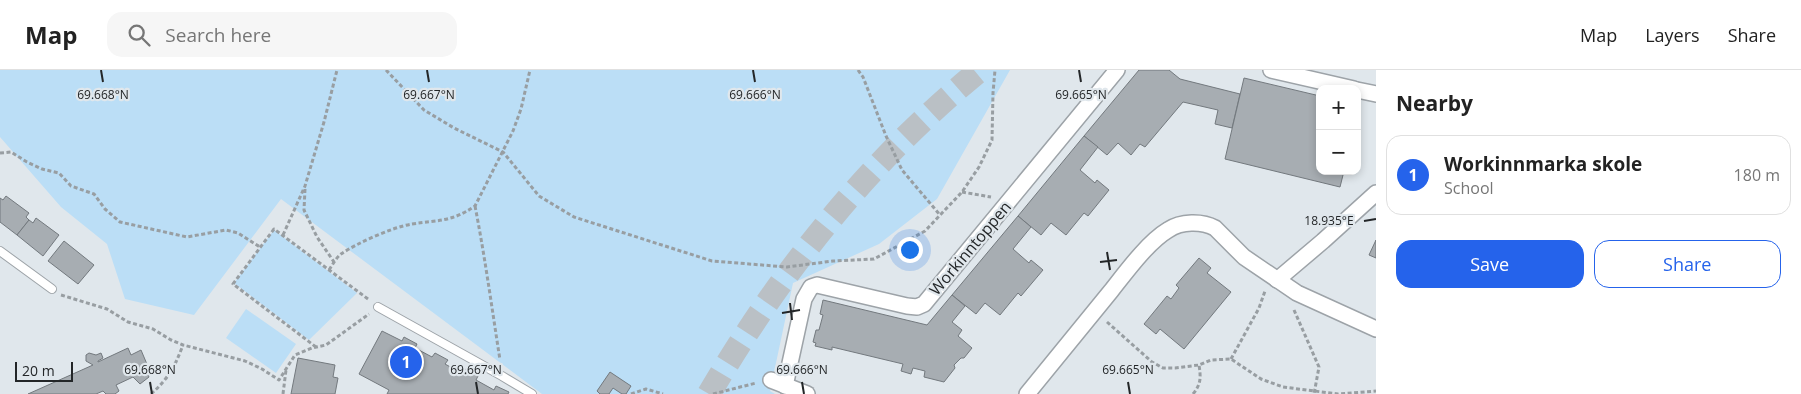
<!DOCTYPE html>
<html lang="en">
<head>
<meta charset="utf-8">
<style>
	body { margin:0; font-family:"Open Sans",sans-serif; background:#f6f6f6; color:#222 }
	.controls { position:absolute; right:15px; top:15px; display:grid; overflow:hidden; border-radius:10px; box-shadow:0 2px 8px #0003 }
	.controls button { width:45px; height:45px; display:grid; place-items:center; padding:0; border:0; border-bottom:1px solid #e0e0e0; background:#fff; color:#222; font:25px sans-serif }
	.scale { position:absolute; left:15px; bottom:12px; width:58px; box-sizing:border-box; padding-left:5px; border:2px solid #232628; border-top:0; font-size:14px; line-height:18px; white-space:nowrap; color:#232628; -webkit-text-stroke:4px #e0e7ec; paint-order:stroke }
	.you { position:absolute; left:909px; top:179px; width:18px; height:18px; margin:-12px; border:4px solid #fff; border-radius:50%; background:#1a73e8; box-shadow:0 0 0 8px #1a73e833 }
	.badge { display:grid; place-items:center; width:32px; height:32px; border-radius:50%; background:#2563eb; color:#fff; font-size:16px; font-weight:700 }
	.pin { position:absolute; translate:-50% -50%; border:2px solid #fff; box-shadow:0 1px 5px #0006 }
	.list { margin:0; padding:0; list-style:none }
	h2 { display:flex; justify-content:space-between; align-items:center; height:65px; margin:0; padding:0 20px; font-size:21px }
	h2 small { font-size:16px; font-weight:400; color:#767676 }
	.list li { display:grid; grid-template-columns:32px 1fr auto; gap:15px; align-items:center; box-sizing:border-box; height:80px; margin:0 10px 10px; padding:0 10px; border:1px solid #e0e0e0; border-radius:15px }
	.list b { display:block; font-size:19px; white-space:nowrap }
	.list p { margin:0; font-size:16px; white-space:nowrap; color:#767676 }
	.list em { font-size:16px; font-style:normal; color:#767676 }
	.actions { display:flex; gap:10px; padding:15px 20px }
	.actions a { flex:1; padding:11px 0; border:1px solid #2563eb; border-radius:15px; text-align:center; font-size:18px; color:#2563eb }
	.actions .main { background:#2563eb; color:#fff }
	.icon { flex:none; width:28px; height:28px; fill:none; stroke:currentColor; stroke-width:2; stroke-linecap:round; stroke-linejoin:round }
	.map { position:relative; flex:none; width:1376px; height:324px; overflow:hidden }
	header { display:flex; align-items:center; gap:30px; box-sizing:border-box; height:70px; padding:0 25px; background:#fff; border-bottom:1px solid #e0e0e0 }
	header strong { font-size:24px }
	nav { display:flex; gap:28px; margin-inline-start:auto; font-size:18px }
	.search { width:350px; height:45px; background:#f6f6f6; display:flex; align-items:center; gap:12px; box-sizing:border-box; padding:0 18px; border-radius:15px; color:#767676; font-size:19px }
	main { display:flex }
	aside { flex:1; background:#fff }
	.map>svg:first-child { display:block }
</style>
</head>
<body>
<header>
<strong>Map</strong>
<div class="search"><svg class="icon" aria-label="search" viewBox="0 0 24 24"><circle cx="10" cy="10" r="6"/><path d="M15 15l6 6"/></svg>Search here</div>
<nav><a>Map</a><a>Layers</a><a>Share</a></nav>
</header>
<main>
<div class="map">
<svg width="1376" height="324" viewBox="0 0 1376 324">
	<rect width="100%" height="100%" fill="#e0e7ec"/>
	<!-- green -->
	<g fill="#bbdef6">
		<path d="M0,0H1010L937,129L879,174L793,213L770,321L775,324H542L281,129L194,245L125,229L107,174L61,137L0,67Z"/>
		<path d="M274,160L357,223L309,270L234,213Z"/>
		<path d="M246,239L296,274L276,303L226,268Z"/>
	</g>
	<!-- building -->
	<g fill="#a7adb2" stroke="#73797e">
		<path d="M1139,0H1169L1180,9L1240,24L1232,58L1215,54L1218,40L1183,32L1145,77L1140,74L1131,85L1118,73L1107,85L1084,66Z"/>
		<path d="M1244,8L1320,26V101H1344L1340,117L1225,89Z"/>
		<path d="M1084,66L1098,77L1080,100L1095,113L1097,110L1109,120L1088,146L1084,143L1066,165L1051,153L1041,165L1018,146Z"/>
		<path d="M6,126L29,143L26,147L29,150L17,165L0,152V128L3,130Z"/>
		<path d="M1018,146L1031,157L1013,179L1029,193L1031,190L1043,200L1021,226L1018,223L1000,245L985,233L976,244L952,225Z"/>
		<path d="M36,148L59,165L43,186L17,165L29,150L33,153Z"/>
		<path d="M1376,170V188L1369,185Z"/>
		<path d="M64,171L94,195L78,214L48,191Z"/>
		<path d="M1199,188L1211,198L1207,203L1231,222L1184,279L1160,259L1156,264L1144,254L1167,226L1171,229L1179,218L1176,215Z"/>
		<path d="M952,225L965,236L952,252L962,260L958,266L972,278L964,288H961L954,295L955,298L944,312L924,307L925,301L913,298L911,304L901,301L903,294L832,277V280L815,276L816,273L813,272L816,260H819L823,245L820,244L823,230L927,255Z"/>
		<path d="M382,261L402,271L404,267L417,274L415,278L432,287L435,283L448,290L445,294L463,304L465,299L478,306L476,310L494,320L496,316L509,322L508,324H387L389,320L359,304Z"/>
		<path d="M128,278L131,285L141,280L149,299L146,301L149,307L140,314L133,307L116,315L119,321L115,324H106L103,321L96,324H28L93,295L86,291V285L89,283L96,285L101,283L103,288L98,291V292Z"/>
		<path d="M298,288L335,295L333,307L338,308L335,324H291Z"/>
		<path d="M610,302L631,316L626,324H622L613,318L609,324H600L597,321Z"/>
	</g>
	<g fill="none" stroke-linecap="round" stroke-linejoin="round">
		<!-- primary-tunnel -->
		<path stroke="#bac0c5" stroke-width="24" stroke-dasharray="24 12" stroke-linecap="butt" d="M709,324C781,201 869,91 980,0"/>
		<defs>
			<g id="lane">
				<path d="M0,181L52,219"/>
				<path d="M378,237L502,306L532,324"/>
			</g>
			<g id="street">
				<path d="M1271,0L1354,19"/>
				<path d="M1357,20L1376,24"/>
				<path d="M1277,210L1323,171L1376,123"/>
				<path d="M771,310L807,324"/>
				<path d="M785,316L804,229L811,217L817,215L907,236L917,237L924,234L1117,0"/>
				<path d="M1027,324C1055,290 1083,255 1111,221C1126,202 1148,172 1168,160C1181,151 1202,151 1215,158L1244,187L1297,223L1376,259"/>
			</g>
		</defs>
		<!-- lane casing -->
		<use href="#lane" stroke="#9da3a8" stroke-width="10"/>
		<!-- street casing -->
		<use href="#street" stroke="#9da3a8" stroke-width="18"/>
		<!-- path -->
		<g stroke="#989ea2" stroke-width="3" stroke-dasharray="4 2.5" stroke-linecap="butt">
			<path d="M386,0L424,40L454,58L503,82L539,126L574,147L712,191L787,197L833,191L874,189L925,161L962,122L979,97L992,70L993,23L995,0"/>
			<path d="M858,0L863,7L886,66L902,100L940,145"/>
			<path d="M0,83L11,82L27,92L42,99L59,103L71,116L94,124L105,139L120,152L187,167L226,160L238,163L260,177"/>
			<path d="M305,119L304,140L317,167L334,192"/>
			<path d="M962,122L991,127"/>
			<path d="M475,136C485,187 492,239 500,290"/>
			<path d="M283,165L305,116L324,52L337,0"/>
			<path d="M329,200C333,194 336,188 341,184C357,173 393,157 412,154C438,150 452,152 475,136L513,61L521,39L530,0"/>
			<path d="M61,225L107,239L128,252L153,259L171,270L183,275L245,291L262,299L279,310L295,285L312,278L326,275L369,244"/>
			<path d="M1294,240L1319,297L1314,324"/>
			<path d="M1107,252L1152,292L1163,298H1175L1199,295L1211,290L1231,289L1261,309L1283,317L1338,324L1376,321"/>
			<path d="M316,277L233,214L274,159L368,229"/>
			<path d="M1231,289L1259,238L1265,221"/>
			<path d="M151,324C169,308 175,296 183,275"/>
			<path d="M283,324L286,300"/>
			<path d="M631,324L646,319L663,324"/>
			<path d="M713,324L756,313"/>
			<path d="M1193,324C1201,314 1201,308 1199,295"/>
		</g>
		<!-- lane -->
		<use href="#lane" stroke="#fff" stroke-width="8"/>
		<!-- street -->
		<use href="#street" stroke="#fff" stroke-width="15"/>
	</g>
	<!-- ticks -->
	<path fill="none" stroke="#232628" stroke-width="2" d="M101,0L103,12M427,0L429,12M753,0L755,12M1079,0L1081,12M1364,151L1376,149M1107,182L1110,200M1100,192L1117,190M790,233L792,250M782,243L800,240M150,312L152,324M476,312L478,324M802,312L804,324M1128,312L1130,324"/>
	<g text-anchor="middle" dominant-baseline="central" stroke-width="4.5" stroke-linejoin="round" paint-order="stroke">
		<!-- street labels -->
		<g font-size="16" fill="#232628" stroke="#e0e7ec">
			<text transform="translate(970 178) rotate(-50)">Workinntoppen</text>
		</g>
	</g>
	<g font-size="12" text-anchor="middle" fill="#232628" stroke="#e0e7ec" stroke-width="4.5" stroke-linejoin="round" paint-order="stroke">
		<text x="103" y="29">69.668°N</text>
		<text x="429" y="29">69.667°N</text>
		<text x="755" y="29">69.666°N</text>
		<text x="1081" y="29">69.665°N</text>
		<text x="1329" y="155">18.935°E</text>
		<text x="150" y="304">69.668°N</text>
		<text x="476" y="304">69.667°N</text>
		<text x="802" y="304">69.666°N</text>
		<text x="1128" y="304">69.665°N</text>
	</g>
</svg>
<div class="controls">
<button>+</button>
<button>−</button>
</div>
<div class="scale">20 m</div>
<div class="you"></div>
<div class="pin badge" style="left:406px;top:292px">1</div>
</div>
<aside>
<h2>Nearby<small></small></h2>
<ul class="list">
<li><span class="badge">1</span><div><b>Workinnmarka skole</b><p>School</p></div><em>180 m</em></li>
</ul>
<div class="actions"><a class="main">Save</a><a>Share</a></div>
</aside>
</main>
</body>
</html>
